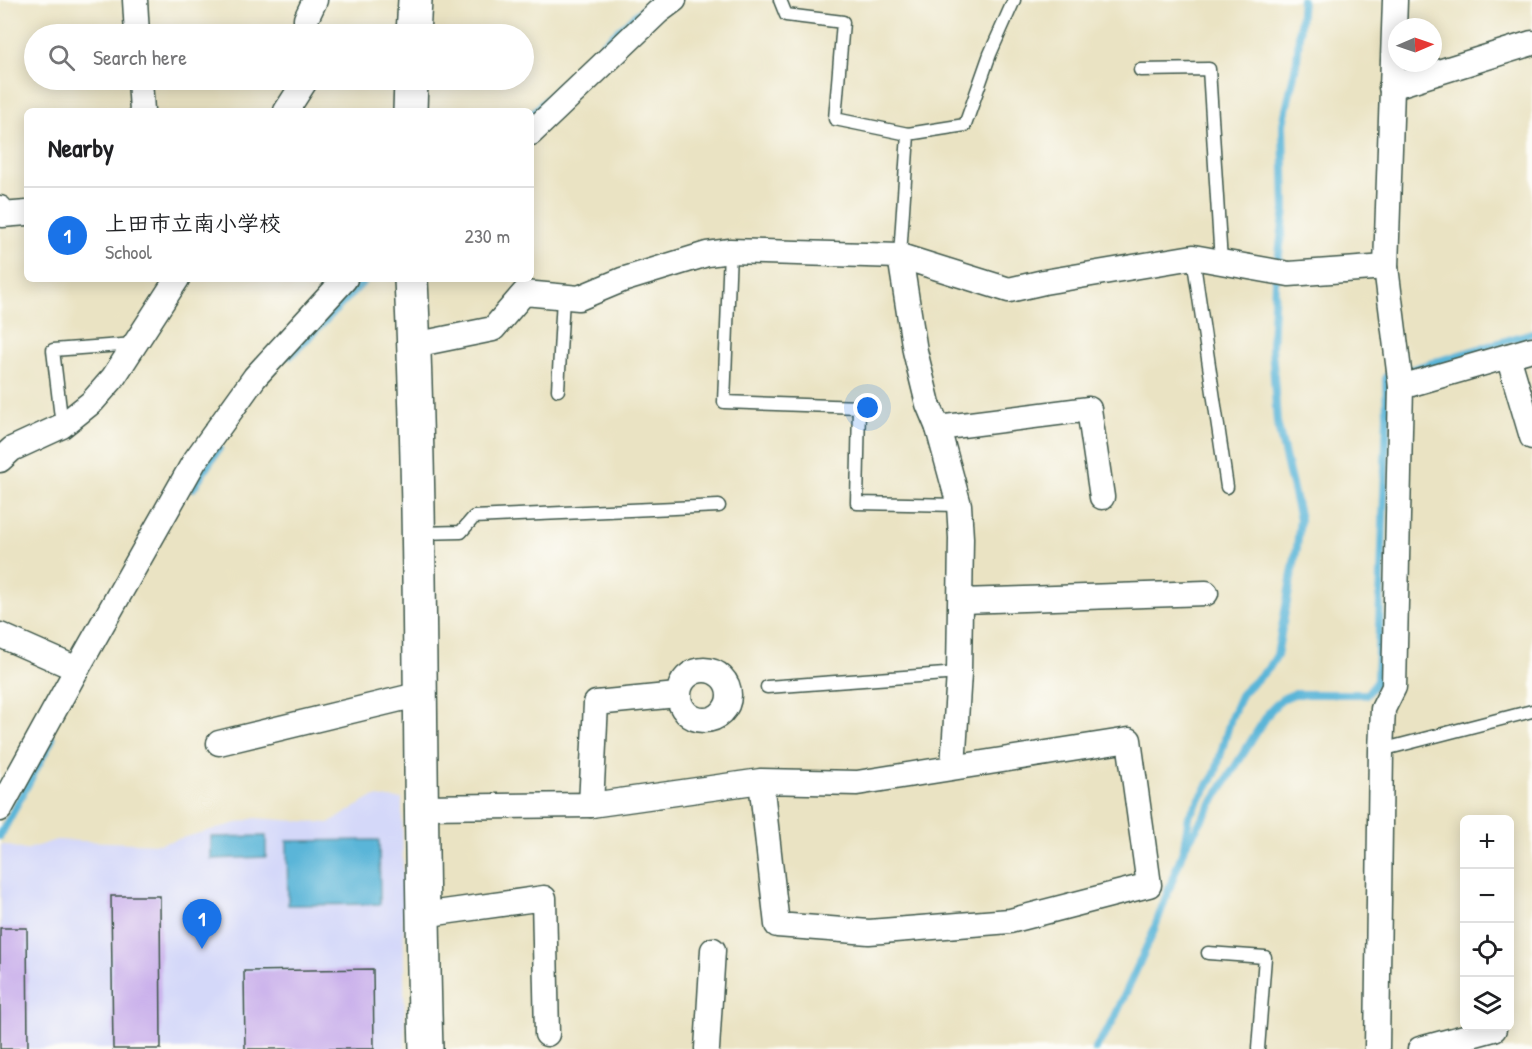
<!DOCTYPE html>
<html lang="en">
<head>
<meta charset="utf-8">
<style>
	body { margin:0; font-family:"Patrick Hand","Klee One",sans-serif; background:#f6f6f6; color:#202124 }
	.controls { position:absolute; right:18px; bottom:18px; display:grid; overflow:hidden; border-radius:9px; box-shadow:0 3px 15px #0003 }
	.controls button { width:54px; height:54px; display:grid; place-items:center; padding:0; border:0; border-bottom:2px solid #e0e0e0; background:#fff; color:#202124; font:30px sans-serif }
	.compass { position:absolute; left:1388px; top:18px; width:54px; height:54px; border-radius:50%; background:#fff; box-shadow:0 3px 15px #0003; rotate:88deg }
	.you { position:absolute; left:868px; top:408px; width:21px; height:21px; margin:-15px; border:4px solid #fff; border-radius:50%; background:#1a73e8; box-shadow:0 0 0 9px #1a73e833 }
	.badge { display:grid; place-items:center; width:39px; height:39px; border-radius:50%; background:#1a73e8; color:#fff; font-size:20px; font-weight:700 }
	.pin { position:absolute; translate:-50% -50px; filter:drop-shadow(0 2px 3px #0008) }
	.pin::after { content:''; position:absolute; top:32px; width:21px; height:18px; background:inherit; clip-path:polygon(0 0,100% 0,50% 100%) }
	.list { margin:0; padding:0; list-style:none }
	h2 { display:flex; justify-content:space-between; align-items:center; height:78px; margin:0; padding:0 24px; font-size:26px }
	h2 small { font-size:20px; font-weight:400; color:#757577 }
	.list li { display:grid; grid-template-columns:39px 1fr auto; gap:18px; align-items:center; box-sizing:border-box; height:96px; padding:0 24px; border-top:2px solid #e0e0e0 }
	.list b { display:block; font-size:22px; white-space:nowrap }
	.list p { margin:0; font-size:20px; white-space:nowrap; color:#757577 }
	.list em { font-size:20px; font-style:normal; color:#757577 }
	.icon { flex:none; width:33px; height:33px; fill:none; stroke:currentColor; stroke-width:2; stroke-linecap:round; stroke-linejoin:round }
	.map { position:relative; flex:none; width:1532px; height:1049px; overflow:hidden }
	.search { position:absolute; background:#fff; box-shadow:0 3px 15px #0003; left:24px; top:24px; width:510px; height:66px; display:flex; align-items:center; gap:15px; box-sizing:border-box; padding:0 21px; border-radius:33px; color:#757577; font-size:22px }
	.panel { position:absolute; background:#fff; box-shadow:0 3px 15px #0003; left:24px; top:108px; width:510px; height:174px; border-radius:9px }
	.map>svg:first-child { display:block }
</style>
</head>
<body>
<div class="map">
<svg width="1532" height="1049" viewBox="0 0 1532 1049">
	<rect width="100%" height="100%" fill="#fdfcf7"/>
	<filter id="ink" filterUnits="userSpaceOnUse"><feTurbulence type="fractalNoise" baseFrequency=".0167" numOctaves="2"/><feDisplacementMap in="SourceGraphic" scale="12" xChannelSelector="R" yChannelSelector="G"/><feConvolveMatrix kernelMatrix="1 2 1 2 8 2 1 2 1" color-interpolation-filters="sRGB"/></filter>
	<filter id="wash" filterUnits="userSpaceOnUse"><feTurbulence type="fractalNoise" baseFrequency=".008" numOctaves="4" result="noise"/><feDisplacementMap in="SourceGraphic" scale="24" xChannelSelector="R" yChannelSelector="G"/><feGaussianBlur stdDeviation="1.35" result="paint"/><feColorMatrix in="noise" values="0 0 0 0 0 0 0 0 0 0 0 0 0 0 0 0 0 1.4 0 .05"/><feComposite in="paint" operator="in"/></filter>
	<g filter="url(#wash)">
		<rect width="100%" height="100%" fill="#eae3c3"/>
		<!-- built -->
		<path fill="#d4d8f9" d="M373,797L402,799L405,1049H0L1,844L25,850L56,840L160,844L255,818L329,823Z"/>
		<!-- water -->
		<g fill="#5ab5d8" stroke="#3c7986" stroke-width="1.5">
			<path d="M266,836V857L211,859V837Z"/>
			<path d="M379,840L380,904L288,905L287,841Z"/>
		</g>
		<g fill="none" stroke-linecap="round" stroke-linejoin="round">
			<!-- stream -->
			<g stroke="#5ab5d8" stroke-width="8">
				<path d="M531,115L609,39L650,3"/>
				<path d="M290,356L366,279"/>
				<path d="M193,488L219,448"/>
				<path d="M0,836L52,739"/>
				<path d="M1184,847L1189,816L1215,774L1231,718L1242,693L1269,668L1277,655L1297,547L1300,519L1277,422L1272,347L1275,283L1285,210L1283,124L1297,60L1302,0"/>
				<path d="M1095,1049L1112,1023L1152,935L1184,848L1270,711L1282,699L1294,694H1367L1377,681L1387,416L1386,377L1532,333"/>
			</g>
		</g>
		<g id="blocks">
			<!-- building -->
			<g fill="#c6aaea">
				<path d="M111,896H160L161,1049H113Z"/>
				<path d="M0,928H27L28,1049H0Z"/>
				<path d="M373,969L374,1049H245L244,971Z"/>
			</g>
		</g>
	</g>
	<g filter="url(#ink)">
		<use href="#blocks" fill-opacity="0" stroke="#3d5649" stroke-width="1.5"/>
		<g fill="none" stroke-linecap="round" stroke-linejoin="round">
			<defs>
				<g id="lane">
					<path d="M780,0L786,15L843,22L835,119L908,134"/>
					<path d="M1140,70L1209,69L1221,262"/>
					<path d="M730,251L724,402L859,407L857,503L959,505"/>
					<path d="M900,256L908,134L965,125L990,54L1014,0"/>
					<path d="M1193,257L1227,487"/>
					<path d="M558,390L563,297"/>
					<path d="M62,426L53,350L135,344"/>
					<path d="M419,533L461,532L474,517L719,506"/>
					<path d="M767,687L959,673"/>
					<path d="M1381,750L1532,711"/>
					<path d="M1208,953L1265,957L1258,1049"/>
				</g>
				<g id="street">
					<path d="M135,0L137,34"/>
					<path d="M306,34V19L315,0"/>
					<path d="M140,80L142,111"/>
					<path d="M1391,87L1532,43"/>
					<path d="M286,111L306,80"/>
					<path d="M531,133L658,12L674,0"/>
					<path d="M0,208L2,215L27,213"/>
					<path d="M900,256L915,351L928,404L938,428L959,505L961,538L959,673L953,767"/>
					<path d="M414,345L493,329L524,293L579,298L622,280L707,254L730,251L900,256L1009,290L1044,282L1193,257L1289,274L1386,267"/>
					<path d="M1508,356L1532,437"/>
					<path d="M1401,387L1532,349"/>
					<path d="M938,428L1089,409L1102,497"/>
					<path d="M0,460L12,449L62,426L92,402L113,378L177,279"/>
					<path d="M961,601L1206,593"/>
					<path d="M0,635L77,669"/>
					<circle cx="704" cy="695" r="25"/>
					<path d="M219,743L421,694"/>
					<path d="M591,805L596,703L677,695"/>
					<path d="M422,807L591,805L761,781L857,783L1129,740L1149,885L1010,921L869,932L777,925L761,781"/>
					<path d="M0,809L77,669L194,462L255,377L345,279"/>
					<path d="M422,915L544,898L547,1034"/>
					<path d="M707,1049L713,950"/>
					<path d="M1377,1049L1381,750L1383,709L1394,687L1401,387L1386,267L1395,0"/>
					<path d="M1420,1049L1494,1029"/>
				</g>
				<g id="secondary">
					<path d="M413,34L415,0"/>
					<path d="M410,111L411,80"/>
					<path d="M411,279C423,536 418,792 426,1049"/>
				</g>
			</defs>
			<!-- lane casing -->
			<use href="#lane" stroke="#3d5649" stroke-width="15"/>
			<!-- street casing -->
			<use href="#street" stroke="#3d5649" stroke-width="27"/>
			<!-- secondary casing -->
			<use href="#secondary" stroke="#3d5649" stroke-width="36"/>
			<!-- lane -->
			<use href="#lane" stroke="#fff" stroke-width="12"/>
			<!-- street -->
			<use href="#street" stroke="#fff" stroke-width="24"/>
			<!-- secondary -->
			<use href="#secondary" stroke="#fff" stroke-width="33"/>
		</g>
	</g>
</svg>
<div class="controls">
<button>+</button>
<button>−</button>
<button><svg class="icon" aria-label="locate" viewBox="0 0 24 24"><circle cx="12" cy="12" r="6"/><path d="M12 2v4M12 18v4M2 12h4M18 12h4"/></svg></button>
<button><svg class="icon" aria-label="layers" viewBox="0 0 24 24"><path d="M12 4l9 5-9 5-9-5zM3 14l9 5 9-5"/></svg></button>
</div>
<svg class="compass" viewBox="-18 -18 36 36"><path d="M0-13l5 13h-10z" fill="#e53935"/><path d="M0 13l5-13h-10z" fill="#757577"/></svg>
<div class="you"></div>
<div class="pin badge" style="left:202px;top:949px">1</div>
<div class="search"><svg class="icon" aria-label="search" viewBox="0 0 24 24"><circle cx="10" cy="10" r="6"/><path d="M15 15l6 6"/></svg>Search here</div>
<section class="panel">
<h2>Nearby<small></small></h2>
<ul class="list">
<li><span class="badge">1</span><div><b>上田市立南小学校</b><p>School</p></div><em>230 m</em></li>
</ul>
</section>
</div>
</body>
</html>
